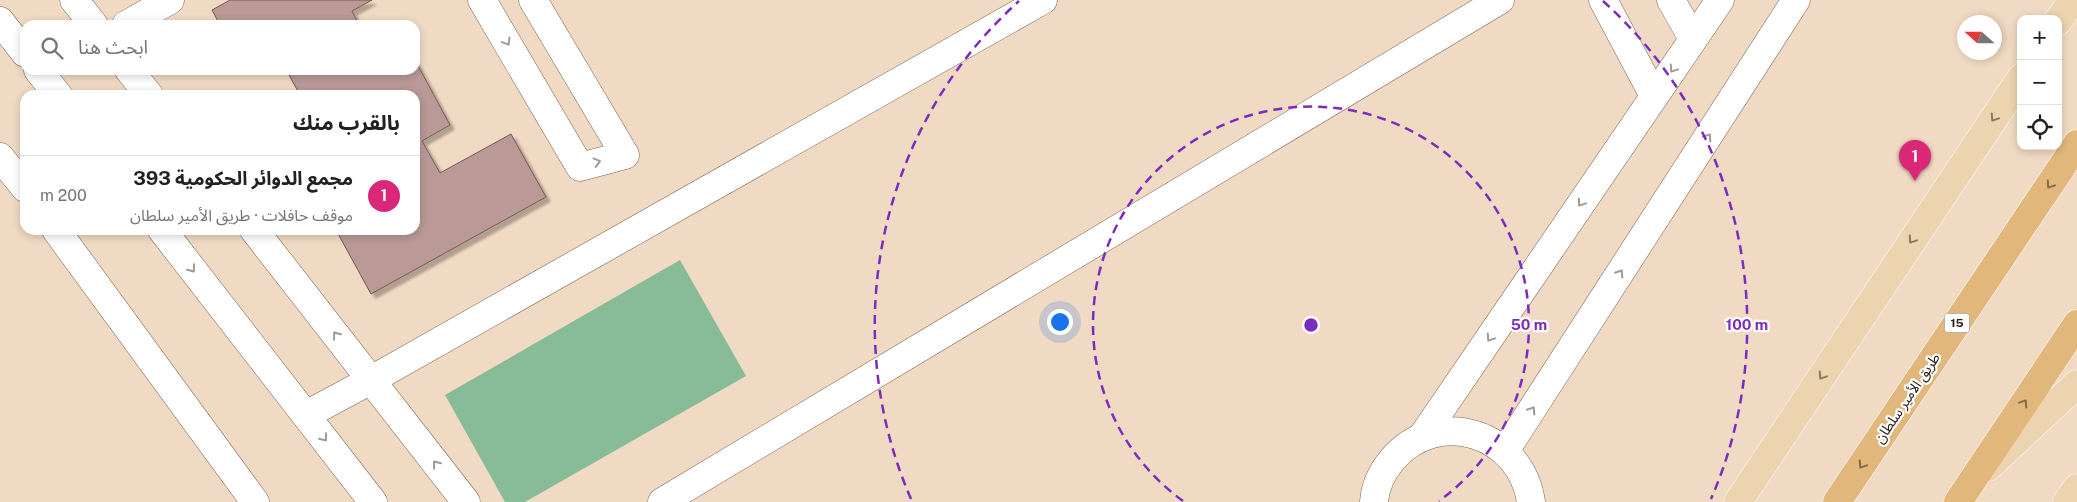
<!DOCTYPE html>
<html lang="ar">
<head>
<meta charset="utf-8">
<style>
	body { margin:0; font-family:"Public Sans","Noto Sans Arabic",sans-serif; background:#f6f6f6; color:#202124; direction:rtl }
	.controls { position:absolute; right:15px; top:15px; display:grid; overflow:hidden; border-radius:10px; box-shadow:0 2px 8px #0003 }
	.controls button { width:45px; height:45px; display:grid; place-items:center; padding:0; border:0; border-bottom:1px solid #e0e0e0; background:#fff; color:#202124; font:25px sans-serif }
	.compass { position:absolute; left:1957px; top:15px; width:45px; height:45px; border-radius:50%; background:#fff; box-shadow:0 2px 8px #0003; rotate:291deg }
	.you { position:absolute; left:1059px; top:321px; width:18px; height:18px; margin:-12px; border:4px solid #fff; border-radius:50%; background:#1a73e8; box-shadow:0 0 0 8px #1a73e833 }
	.badge { display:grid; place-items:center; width:32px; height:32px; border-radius:50%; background:#db2777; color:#fff; font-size:16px; font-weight:700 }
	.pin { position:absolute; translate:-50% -41px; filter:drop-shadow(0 1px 2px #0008) }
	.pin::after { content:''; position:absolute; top:26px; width:18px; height:15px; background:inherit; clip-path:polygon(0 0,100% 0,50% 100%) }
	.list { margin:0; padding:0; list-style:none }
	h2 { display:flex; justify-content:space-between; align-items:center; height:65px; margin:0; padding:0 20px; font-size:21px }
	h2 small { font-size:16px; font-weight:400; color:#757577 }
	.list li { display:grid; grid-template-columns:32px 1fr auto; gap:15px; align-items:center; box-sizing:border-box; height:80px; padding:0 20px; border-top:1px solid #e0e0e0 }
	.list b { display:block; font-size:19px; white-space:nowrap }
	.list p { margin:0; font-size:16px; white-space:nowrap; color:#757577 }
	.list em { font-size:16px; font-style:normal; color:#757577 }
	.icon { flex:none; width:28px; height:28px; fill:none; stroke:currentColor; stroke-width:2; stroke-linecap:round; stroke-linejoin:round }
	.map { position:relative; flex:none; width:2077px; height:502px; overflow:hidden; direction:ltr }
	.search { position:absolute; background:#fff; box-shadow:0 2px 8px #0003; left:20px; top:20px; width:400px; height:55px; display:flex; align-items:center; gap:12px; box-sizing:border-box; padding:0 18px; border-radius:15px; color:#757577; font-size:19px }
	.panel { position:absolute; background:#fff; box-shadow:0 2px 8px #0003; left:20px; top:90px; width:400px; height:145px; border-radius:15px; direction:rtl }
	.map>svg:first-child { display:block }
</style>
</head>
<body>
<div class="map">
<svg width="2077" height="502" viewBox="0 0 2077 502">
	<defs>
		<filter id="shadow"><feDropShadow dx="4.5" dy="4.5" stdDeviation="1" flood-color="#0004"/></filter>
	</defs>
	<rect width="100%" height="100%" fill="#f1dac3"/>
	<!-- green -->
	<path fill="#88bb98" d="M680,260L746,376L525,502H505L445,395Z"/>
	<!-- building -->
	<g fill="#ba9997" stroke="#765857" filter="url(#shadow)">
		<path d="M230,0H372L352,11L359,25H220L212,10Z"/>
		<path d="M415,60L450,125L422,141L440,173L511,134L546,197L371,294L336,230H415V95H300L289,75L297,70H415Z"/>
	</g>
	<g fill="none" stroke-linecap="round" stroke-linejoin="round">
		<defs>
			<g id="minor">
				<path d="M74,0L94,25"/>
				<path d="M482,0L580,167L625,155L533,0"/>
				<path d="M1603,0L1654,96"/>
				<path d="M1671,0L1693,39"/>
				<path d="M0,21L25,53"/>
				<path d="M126,25L170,0"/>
				<path d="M38,70L58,95"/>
				<path d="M129,70L149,95"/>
				<path d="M0,157L25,188"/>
				<path d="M56,230L255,502"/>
				<path d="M162,230L373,502"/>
				<path d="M254,230L466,502"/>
				<path d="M306,415L371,380L1043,0"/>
				<path d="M1422,437L1720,0"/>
				<path d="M1505,451L1796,0"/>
				<path d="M662,502L1500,0"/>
				<path d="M1374,502C1375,487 1382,472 1392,460C1438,406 1521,433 1531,502"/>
			</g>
			<g id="major">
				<path d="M2058,21L2073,0"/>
				<path d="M1988,467L2077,384"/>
				<path d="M1738,502L2021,78"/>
				<path d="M2067,502L2077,488"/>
			</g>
			<g id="highway">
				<path d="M1837,502L2077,144"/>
				<path d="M1958,502L2077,324"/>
			</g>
		</defs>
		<!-- minor casing -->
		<use href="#minor" stroke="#796551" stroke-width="29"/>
		<!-- major casing -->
		<use href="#major" stroke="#fff" stroke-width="29"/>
		<!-- highway casing -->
		<use href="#highway" stroke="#fff" stroke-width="29"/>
		<!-- minor -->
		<use href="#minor" stroke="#fff" stroke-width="28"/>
		<!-- major -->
		<use href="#major" stroke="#edd4b0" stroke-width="28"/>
		<!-- highway -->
		<use href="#highway" stroke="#e1b77b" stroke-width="28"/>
	</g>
	<!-- one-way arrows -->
	<defs><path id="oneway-chevron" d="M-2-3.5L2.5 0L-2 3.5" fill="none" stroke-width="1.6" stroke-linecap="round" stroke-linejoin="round" transform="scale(1.25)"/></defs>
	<g stroke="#9e9b97">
		<use href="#oneway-chevron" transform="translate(507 42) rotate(59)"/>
		<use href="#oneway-chevron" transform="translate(1673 69) rotate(124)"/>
		<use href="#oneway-chevron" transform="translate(1708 137) rotate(-57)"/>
		<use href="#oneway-chevron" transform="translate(597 162) rotate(-15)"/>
		<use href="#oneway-chevron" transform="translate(1581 203) rotate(124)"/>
		<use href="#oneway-chevron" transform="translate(192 269) rotate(52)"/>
		<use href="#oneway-chevron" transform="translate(1620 273) rotate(-57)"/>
		<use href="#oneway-chevron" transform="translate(336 335) rotate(-128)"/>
		<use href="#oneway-chevron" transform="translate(1490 338) rotate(124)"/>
		<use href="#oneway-chevron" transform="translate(1532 410) rotate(-57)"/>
		<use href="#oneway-chevron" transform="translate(324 438) rotate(52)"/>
		<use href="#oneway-chevron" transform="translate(436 464) rotate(-128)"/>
	</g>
	<g stroke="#8a7a64">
		<use href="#oneway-chevron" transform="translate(1994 118) rotate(124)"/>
		<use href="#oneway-chevron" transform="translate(1912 240) rotate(124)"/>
		<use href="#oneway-chevron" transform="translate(1822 376) rotate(124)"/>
	</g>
	<g stroke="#846c49">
		<use href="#oneway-chevron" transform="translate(2050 185) rotate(124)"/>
		<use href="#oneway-chevron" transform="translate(2024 403) rotate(-56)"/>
		<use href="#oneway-chevron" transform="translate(1862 465) rotate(124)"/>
	</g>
	<!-- distance rings -->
	<g fill="none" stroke="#7b2cbf" stroke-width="2.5" stroke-dasharray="9 6">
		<path d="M1183 501A218 218 0 1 1 1439 501"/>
		<path d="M911 499A436 436 0 0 1 1019 1M1603 1A436 436 0 0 1 1711 499"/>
	</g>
	<g text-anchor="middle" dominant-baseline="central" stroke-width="4.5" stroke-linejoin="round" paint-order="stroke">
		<!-- shield labels -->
		<rect fill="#fff" stroke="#68635d" stroke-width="1" x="1944.5" y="313.5" width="25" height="19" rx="4"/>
		<g font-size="12" font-weight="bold" fill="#282017">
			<text x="1957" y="323">15</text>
		</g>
		<!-- street labels -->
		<g font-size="14" fill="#282017" stroke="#fff">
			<text transform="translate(1907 398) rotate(-56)">طريق الأمير سلطان</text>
		</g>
	</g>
	<circle cx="1311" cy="325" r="8" fill="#7b2cbf" stroke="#fff" stroke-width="2.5"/>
	<g font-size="15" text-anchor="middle" font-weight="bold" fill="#7b2cbf" stroke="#fff" stroke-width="4.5" stroke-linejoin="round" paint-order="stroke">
		<text x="1529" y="330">50 m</text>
		<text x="1747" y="330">100 m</text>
	</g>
</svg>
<div class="controls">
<button>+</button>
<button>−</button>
<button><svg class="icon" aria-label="locate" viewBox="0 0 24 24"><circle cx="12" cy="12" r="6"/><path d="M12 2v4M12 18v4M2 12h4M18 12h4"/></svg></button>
</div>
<svg class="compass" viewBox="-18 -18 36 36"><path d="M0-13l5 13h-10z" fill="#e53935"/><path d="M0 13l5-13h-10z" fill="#757577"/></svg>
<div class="you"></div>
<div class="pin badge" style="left:1915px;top:181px">1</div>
<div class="search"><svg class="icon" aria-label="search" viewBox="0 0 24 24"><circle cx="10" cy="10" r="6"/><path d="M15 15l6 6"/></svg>ابحث هنا</div>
<section class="panel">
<h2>بالقرب منك<small></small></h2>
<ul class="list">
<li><span class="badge">1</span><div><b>مجمع الدوائر الحكومية 393</b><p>موقف حافلات · طريق الأمير سلطان</p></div><em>200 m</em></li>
</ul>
</section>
</div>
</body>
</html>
